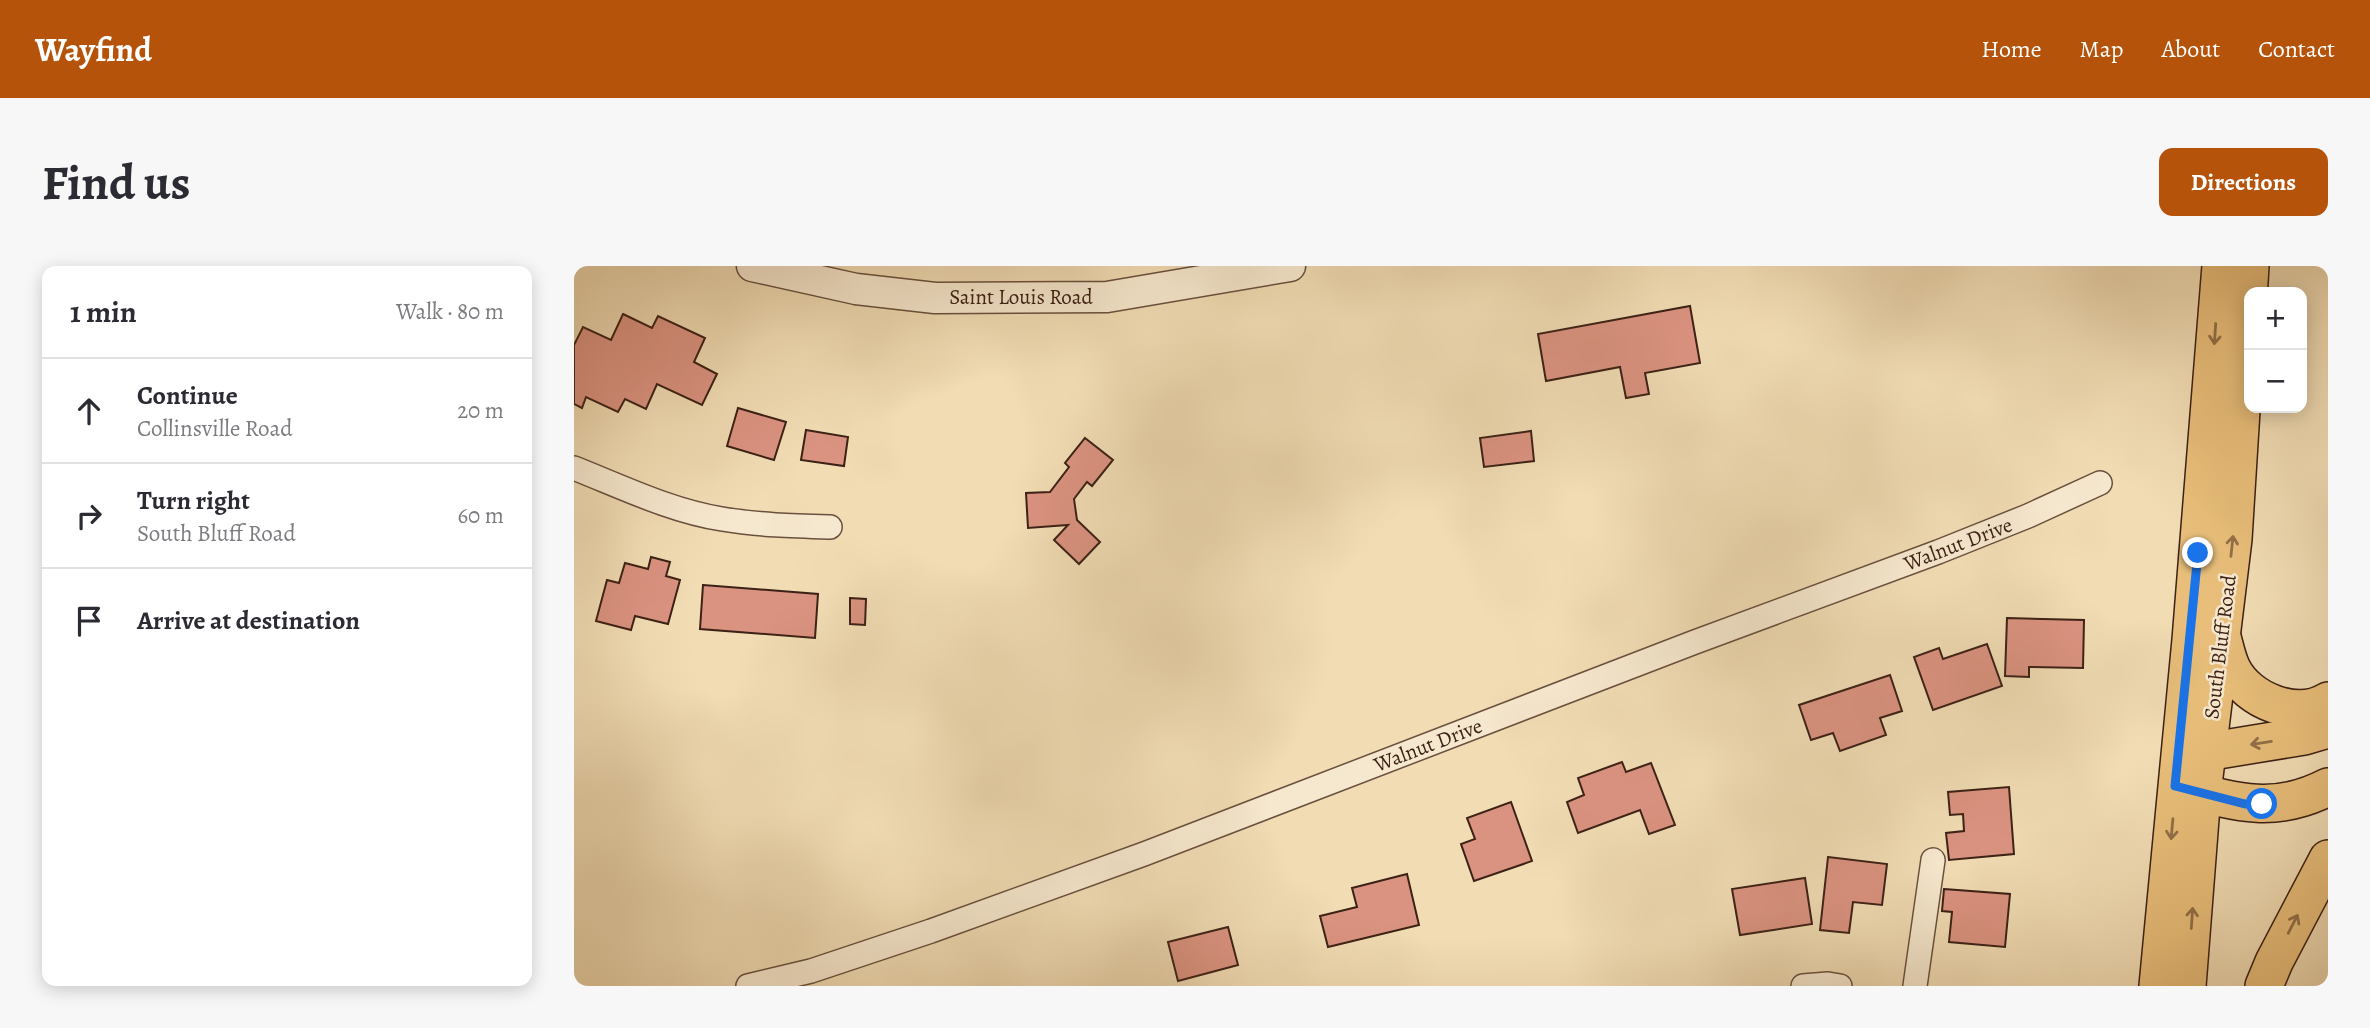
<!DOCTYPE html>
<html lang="en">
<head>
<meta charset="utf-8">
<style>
	body { margin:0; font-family:Alegreya,serif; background:#f7f7f7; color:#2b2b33 }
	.controls { position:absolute; right:21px; top:21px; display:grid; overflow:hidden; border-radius:14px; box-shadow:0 4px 18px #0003 }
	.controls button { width:63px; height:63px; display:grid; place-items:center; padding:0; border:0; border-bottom:2px solid #e1e1e2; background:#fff; color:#2b2b33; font:35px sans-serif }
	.stop { position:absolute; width:21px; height:21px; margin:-16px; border:5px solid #1a73e8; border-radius:50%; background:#fff }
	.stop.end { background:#1a73e8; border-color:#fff; box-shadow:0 2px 7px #0008 }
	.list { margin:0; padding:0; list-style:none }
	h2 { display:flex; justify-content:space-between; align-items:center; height:91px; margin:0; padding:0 28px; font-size:30px }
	h2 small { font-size:23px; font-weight:400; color:#7c7c81 }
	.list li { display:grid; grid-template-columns:46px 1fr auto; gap:21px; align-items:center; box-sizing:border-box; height:105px; padding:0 28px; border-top:2px solid #e1e1e2 }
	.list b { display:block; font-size:26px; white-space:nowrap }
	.list p { margin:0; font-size:23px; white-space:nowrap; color:#7c7c81 }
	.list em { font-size:23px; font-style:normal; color:#7c7c81 }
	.icon { flex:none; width:38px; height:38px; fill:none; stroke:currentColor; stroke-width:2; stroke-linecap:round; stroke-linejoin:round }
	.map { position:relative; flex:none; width:1754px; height:720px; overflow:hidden; border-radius:14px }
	header { display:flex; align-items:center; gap:42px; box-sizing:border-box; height:98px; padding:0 35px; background:#b45309; color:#fff }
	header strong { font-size:33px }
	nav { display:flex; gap:38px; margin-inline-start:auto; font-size:24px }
	.intro { display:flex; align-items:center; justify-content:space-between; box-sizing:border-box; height:168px; padding:0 42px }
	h1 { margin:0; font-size:49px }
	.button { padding:18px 32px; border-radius:14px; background:#b45309; color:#fff; font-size:24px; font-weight:700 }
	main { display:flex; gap:42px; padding:0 42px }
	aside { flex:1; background:#fff; border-radius:14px; box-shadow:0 4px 18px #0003 }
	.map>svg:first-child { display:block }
</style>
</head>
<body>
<header>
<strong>Wayfind</strong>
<nav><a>Home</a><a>Map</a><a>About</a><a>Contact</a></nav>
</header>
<div class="intro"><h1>Find us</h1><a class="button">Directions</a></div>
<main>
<aside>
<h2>1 min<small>Walk · 80 m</small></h2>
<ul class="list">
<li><svg class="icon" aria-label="ahead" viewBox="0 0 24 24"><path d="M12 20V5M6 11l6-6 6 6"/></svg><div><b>Continue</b><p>Collinsville Road</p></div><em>20 m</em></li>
<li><svg class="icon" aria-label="right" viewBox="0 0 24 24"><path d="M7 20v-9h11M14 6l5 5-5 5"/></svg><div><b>Turn right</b><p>South Bluff Road</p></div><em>60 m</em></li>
<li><svg class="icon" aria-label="arrive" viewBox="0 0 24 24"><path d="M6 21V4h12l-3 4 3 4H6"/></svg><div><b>Arrive at destination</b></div></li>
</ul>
</aside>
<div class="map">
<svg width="1754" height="720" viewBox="0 0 1754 720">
	<rect width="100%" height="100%" fill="#f1dcb4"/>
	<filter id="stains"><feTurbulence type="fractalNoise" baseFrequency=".00286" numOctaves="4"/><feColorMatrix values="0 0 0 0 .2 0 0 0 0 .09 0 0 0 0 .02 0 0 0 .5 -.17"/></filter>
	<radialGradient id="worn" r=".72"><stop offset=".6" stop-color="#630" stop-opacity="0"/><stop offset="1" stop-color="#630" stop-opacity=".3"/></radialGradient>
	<!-- building -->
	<g fill="#db9381" stroke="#3c2116" stroke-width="2">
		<path d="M1116,40L1126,97L1071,107L1075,128L1052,132L1046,101L972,115L964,68Z"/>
		<path d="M49,48L78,62L84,50L131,72L120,96L143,108L128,139L83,118L72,143L51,133L44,146L12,131L8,142L0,138V79L9,61L37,74Z"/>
		<path d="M164,142L212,156L200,194L153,180Z"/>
		<path d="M232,164L274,171L270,200L227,194Z"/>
		<path d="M957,165L960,195L910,201L906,172Z"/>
		<path d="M511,172L539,194L518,220L513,216L500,233L503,254L526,276L505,298L480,274L494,259L454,262L452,227L476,226L495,201L491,197Z"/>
		<path d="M77,291L96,296L92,310L106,314L94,358L61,350L57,364L22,355L33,314L45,317L51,297L74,303Z"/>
		<path d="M129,319L244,328L241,372L126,363Z"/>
		<path d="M276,332L292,333L291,359L276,358Z"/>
		<path d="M1433,352L1510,354L1509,402L1455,401V411L1431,410Z"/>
		<path d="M1413,378L1428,420L1359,444L1340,391L1365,382L1369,393Z"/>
		<path d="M1316,409L1328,445L1306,452L1312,469L1266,485L1259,467L1237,474L1225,439Z"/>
		<path d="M1048,496L1052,506L1077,497L1101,559L1075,568L1066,544L1004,567L993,536L1010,529L1004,512Z"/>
		<path d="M1435,521L1440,588L1375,594L1372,567L1390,565L1389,548L1376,549L1374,526Z"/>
		<path d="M937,536L958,595L900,615L887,578L901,573L893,552Z"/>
		<path d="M1254,591L1313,598L1308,639L1279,636L1275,667L1246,664Z"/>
		<path d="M833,608L845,659L754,681L746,650L783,641L778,622Z"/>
		<path d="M1231,612L1238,658L1166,669L1158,623Z"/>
		<path d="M1370,623L1436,628L1431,681L1375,676L1378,646L1368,645Z"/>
		<path d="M654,661L664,699L604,715L594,676Z"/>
	</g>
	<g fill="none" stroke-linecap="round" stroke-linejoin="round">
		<defs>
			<g id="minor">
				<path d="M0,202C48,221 97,245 148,253C183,259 220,260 256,261"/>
				<path d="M174,720L237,705L357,665L570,588L1121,376L1364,286L1454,250L1526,217"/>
				<path d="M1229,720L1254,718L1266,720"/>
				<path d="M1341,720L1359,594"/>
			</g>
			<path id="tertiary" d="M178,0L282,23L361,32L533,31L716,0"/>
			<g id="primary">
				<path d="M1648,371C1651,382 1653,393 1658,403C1674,435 1723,454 1754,435"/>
				<path d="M1611,483L1632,486L1730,470L1754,463"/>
				<path d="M1606,521C1660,536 1700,549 1754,521"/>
				<path d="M1584,720L1617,374L1647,0"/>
				<path d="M1613,720L1628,527L1659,273L1676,0"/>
				<path d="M1690,720L1700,696L1754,593"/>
			</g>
		</defs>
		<!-- minor casing -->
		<use href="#minor" stroke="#69503e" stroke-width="26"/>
		<!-- tertiary casing -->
		<use href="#tertiary" stroke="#69503e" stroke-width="33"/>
		<!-- primary casing -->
		<use href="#primary" stroke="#3c2116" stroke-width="40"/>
		<!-- minor -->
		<use href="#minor" stroke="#f6e8ce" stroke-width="23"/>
		<!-- tertiary -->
		<use href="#tertiary" stroke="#f6e8ce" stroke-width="30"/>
		<!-- primary -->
		<use href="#primary" stroke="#e8be7a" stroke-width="37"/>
	</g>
	<!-- one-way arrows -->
	<defs><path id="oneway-shaft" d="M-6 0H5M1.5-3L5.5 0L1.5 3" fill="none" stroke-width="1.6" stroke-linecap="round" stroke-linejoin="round" transform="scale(1.75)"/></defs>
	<g stroke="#927048">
		<use href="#oneway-shaft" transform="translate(1641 68) rotate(94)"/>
		<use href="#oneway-shaft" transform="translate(1658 280) rotate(-84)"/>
		<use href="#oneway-shaft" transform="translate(1687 477) rotate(171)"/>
		<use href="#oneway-shaft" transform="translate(1598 563) rotate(95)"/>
		<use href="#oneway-shaft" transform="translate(1618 652) rotate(-86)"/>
		<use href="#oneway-shaft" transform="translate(1719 658) rotate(-63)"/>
	</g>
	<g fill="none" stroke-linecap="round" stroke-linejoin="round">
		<!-- route -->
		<path stroke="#1a73e8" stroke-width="9" d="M1624,287L1601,520L1671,538H1688"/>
	</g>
	<g text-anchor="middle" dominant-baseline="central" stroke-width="5" stroke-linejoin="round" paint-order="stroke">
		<!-- street labels -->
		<g font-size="21" fill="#3c2116" stroke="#f6e8ce">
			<text x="447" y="31">Saint Louis Road</text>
			<text transform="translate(1384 278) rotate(-21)">Walnut Drive</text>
			<text transform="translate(1646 381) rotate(-83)">South Bluff Road</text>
			<text transform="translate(854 479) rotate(-21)">Walnut Drive</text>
		</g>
	</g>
	<rect width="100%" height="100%" filter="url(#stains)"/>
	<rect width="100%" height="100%" fill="url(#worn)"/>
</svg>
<div class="controls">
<button>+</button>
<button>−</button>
</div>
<div class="stop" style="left:1688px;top:538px"></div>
<div class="stop end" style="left:1624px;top:287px"></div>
</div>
</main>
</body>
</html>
